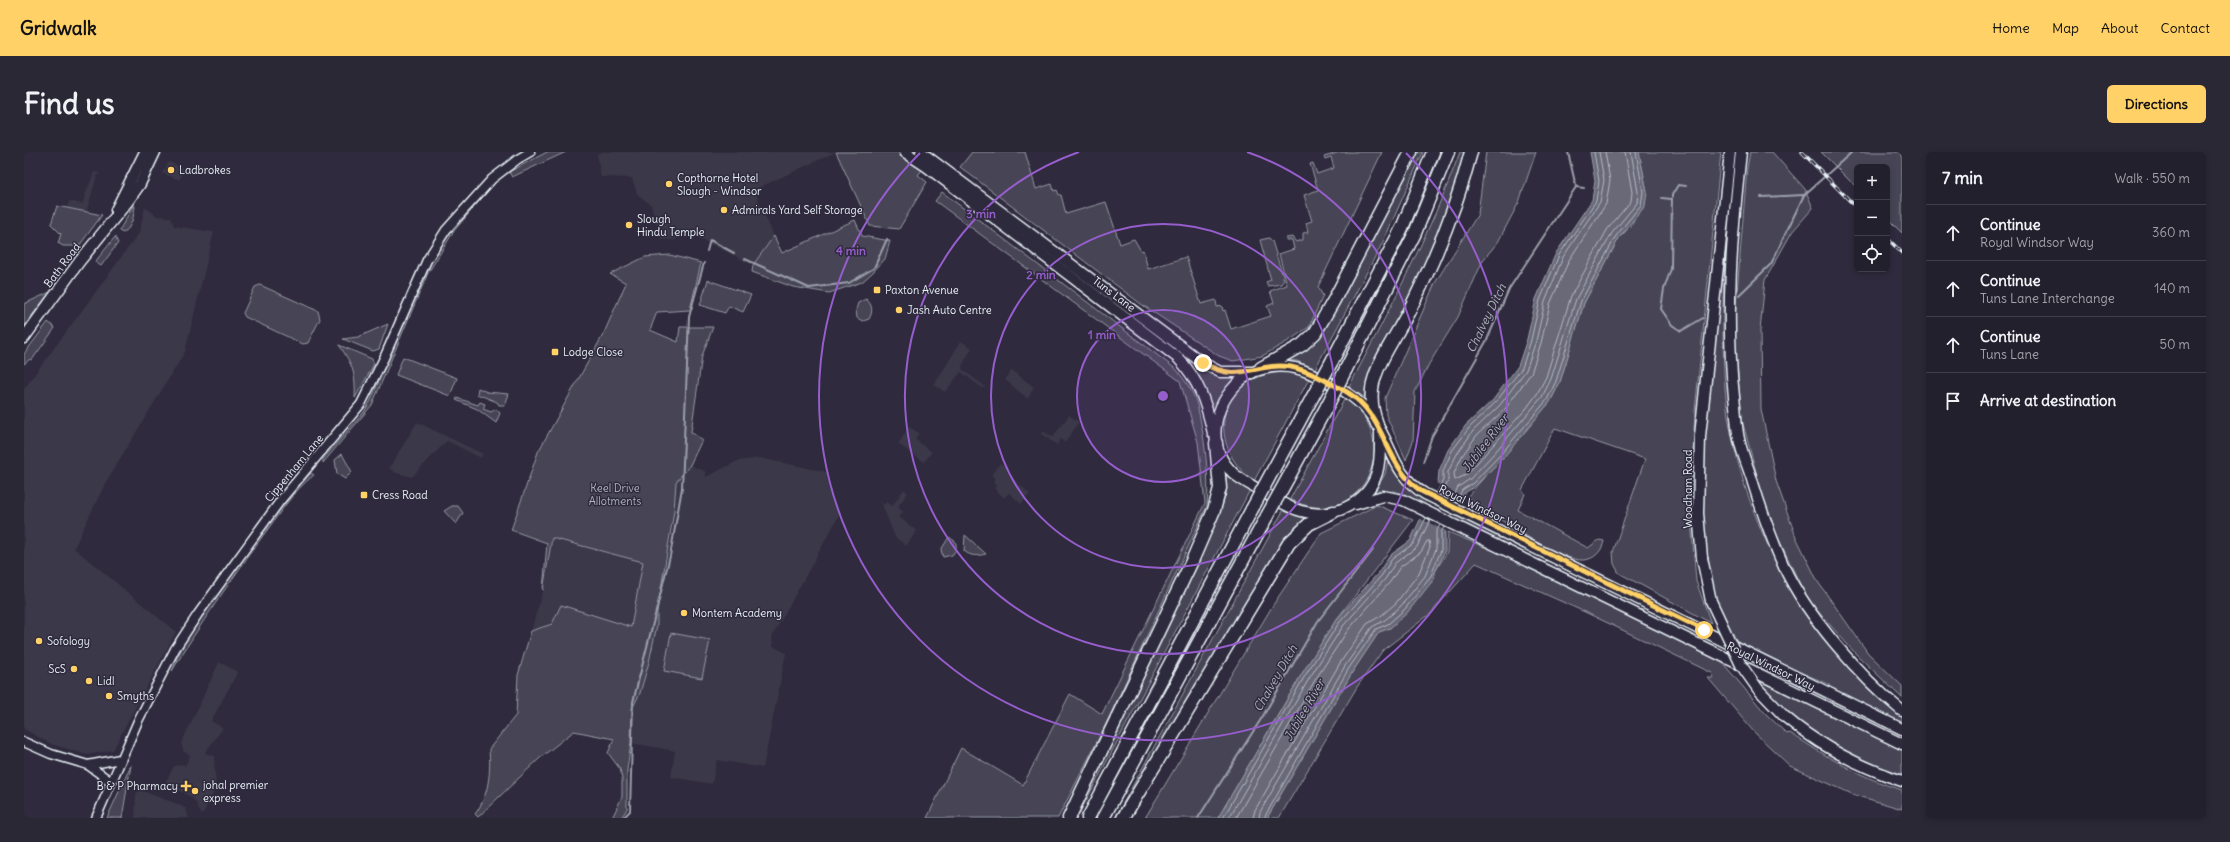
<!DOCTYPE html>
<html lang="en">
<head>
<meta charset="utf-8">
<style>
	body { margin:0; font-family:Delius,sans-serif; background:#2b2836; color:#f1f3f6 }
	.controls { position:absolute; right:12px; top:12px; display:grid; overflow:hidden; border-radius:6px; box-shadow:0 2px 6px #0003 }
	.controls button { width:36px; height:36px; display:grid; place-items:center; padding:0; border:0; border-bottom:1px solid #403e4a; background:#23202e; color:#f1f3f6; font:20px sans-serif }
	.stop { position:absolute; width:12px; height:12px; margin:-9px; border:3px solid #ffd166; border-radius:50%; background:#fff }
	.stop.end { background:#ffd166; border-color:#fff; box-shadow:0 1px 4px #0008 }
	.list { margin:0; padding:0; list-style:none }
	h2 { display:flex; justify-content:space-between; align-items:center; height:52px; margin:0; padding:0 16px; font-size:17px }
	h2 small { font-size:13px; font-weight:400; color:#a3a3aa }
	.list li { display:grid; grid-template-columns:26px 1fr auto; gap:12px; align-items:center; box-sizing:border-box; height:56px; padding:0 16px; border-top:1px solid #403e4a }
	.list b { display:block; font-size:15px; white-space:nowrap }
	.list p { margin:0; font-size:13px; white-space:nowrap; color:#a3a3aa }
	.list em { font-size:13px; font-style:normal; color:#a3a3aa }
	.icon { flex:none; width:22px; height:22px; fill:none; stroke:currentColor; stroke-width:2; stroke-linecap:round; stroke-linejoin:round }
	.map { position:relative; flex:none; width:1878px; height:666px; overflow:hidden; border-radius:6px }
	header { display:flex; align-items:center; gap:24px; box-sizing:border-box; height:56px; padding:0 20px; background:#ffd166; color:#111 }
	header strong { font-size:19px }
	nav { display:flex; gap:22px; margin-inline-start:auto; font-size:14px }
	.intro { display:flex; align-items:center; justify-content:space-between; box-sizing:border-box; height:96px; padding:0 24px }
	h1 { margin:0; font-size:28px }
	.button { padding:10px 18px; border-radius:6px; background:#ffd166; color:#111; font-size:14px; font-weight:700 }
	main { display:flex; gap:24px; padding:0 24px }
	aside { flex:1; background:#23202e; border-radius:6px; box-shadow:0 2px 6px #0003 }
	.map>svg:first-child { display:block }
</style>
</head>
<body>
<header>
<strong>Gridwalk</strong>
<nav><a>Home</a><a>Map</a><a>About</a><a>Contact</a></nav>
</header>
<div class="intro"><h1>Find us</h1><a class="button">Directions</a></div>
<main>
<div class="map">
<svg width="1878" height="666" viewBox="0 0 1878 666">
	<rect width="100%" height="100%" fill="#2f2a3d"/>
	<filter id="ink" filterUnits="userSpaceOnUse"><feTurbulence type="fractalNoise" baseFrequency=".025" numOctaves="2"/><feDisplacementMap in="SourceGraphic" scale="8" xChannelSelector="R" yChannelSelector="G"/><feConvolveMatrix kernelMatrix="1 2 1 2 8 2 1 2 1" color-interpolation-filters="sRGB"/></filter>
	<g filter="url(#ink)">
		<!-- built -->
		<g fill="#3b3749">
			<path d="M578,0H812L730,38L750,84L729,113L664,81L656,80L652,88H637L627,53L613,42L608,26L577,25L573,2Z"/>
			<path d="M145,10L161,17L155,28L138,21Z"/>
			<path d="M70,20L76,21L73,24L62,61L43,56L45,49L58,52Z"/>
			<path d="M121,55L133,64L147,65L150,74L190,80L161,200L82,330L50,396L152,480L89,598L63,603L27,592L0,577V237L115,81Z"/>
			<path d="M937,189L948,196L938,214V217L962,235L958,236L937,220L921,240L910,233Z"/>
			<path d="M988,218L1010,235L1004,247L981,228Z"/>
			<path d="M1045,263L1055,270L1041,291L1036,287L1033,293L1017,282L1019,279L1029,285Z"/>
			<path d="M393,270L459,302L457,306L423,289L388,325L372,321L365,316Z"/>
			<path d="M885,275L895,281L891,287L908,300L900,310L874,292Z"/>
			<path d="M736,306L803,320L804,333L810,349L817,360L748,485L749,494L762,501L739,616L693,608L688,632L647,625L651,599L607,591L608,557L622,519L528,472L507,479L519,438L528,386L639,415L648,377L652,330L655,324L666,313L681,319L682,325L713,309Z"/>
			<path d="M976,311L983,315L985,323L1006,342L997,352L985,341L980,346L970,336L973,332L969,330L971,326L967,323Z"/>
			<path d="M880,337L884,341L874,354L879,360L875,365L893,379L882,394L871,385L857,350L860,353L862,350L868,354Z"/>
			<path d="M195,510L214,520L187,569L199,576L181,601L190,604L192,636L178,664L172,651L167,645L141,631L150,614L159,612L161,614L166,603L160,600L157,592Z"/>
			<path d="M116,638L156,653L162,657L165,666H111L112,642Z"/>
		</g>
		<!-- green -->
		<g fill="#464455" stroke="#979aa6">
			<path d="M523,0H542L488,25L485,20Z"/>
			<path d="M812,0H874L898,18L894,23L903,30L875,77L846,74Z"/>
			<path d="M948,0H1001L1012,37L1028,32L1030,39L1033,38L1035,43H1037L1042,62L1082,50L1096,92L1110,87L1117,99L1119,98L1124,117L1162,105L1177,152L1192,148L1193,155L1198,154L1199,159L1201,158L1207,177L1247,164L1243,154L1250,151L1246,139L1263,133L1255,102L1270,97L1268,88H1262V86L1268,85L1272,90L1279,88V81L1284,80L1282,71L1288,69L1280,43L1294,38L1286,12L1289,11L1293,22L1310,16L1307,5L1301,7L1300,5L1316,0H1358L1294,135L1299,144L1285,175L1266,188L1238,204L1209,209L1195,204L1117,152L936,15Z"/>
			<path d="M1393,0H1399L1360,88L1291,217L1273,209L1263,208L1279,198Z"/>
			<path d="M1436,0H1444L1424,62L1382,154L1346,217L1340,245L1325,235C1365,158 1406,82 1436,0Z"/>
			<path d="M1462,0H1512L1495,50L1474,90L1459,108L1434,165L1405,212L1391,240L1389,289L1382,308L1362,263L1361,246L1411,131L1454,62Z"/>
			<path d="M1615,0H1697L1671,259L1666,356L1672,429L1687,471L1595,421L1590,412L1589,400L1621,307L1531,276L1498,338L1501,342L1494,358L1564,396L1575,388L1580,389C1578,399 1571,407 1560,408C1536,411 1464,359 1443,345L1526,250L1536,230L1560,151L1595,86L1608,73L1623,40Z"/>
			<path d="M1708,0H1712C1706,58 1698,116 1699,174C1699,204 1700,235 1704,264C1724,382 1784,490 1878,565V574L1804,536L1805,532C1790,526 1715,496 1708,487C1704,482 1702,474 1700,468C1677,419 1676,366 1677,313Z"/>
			<path d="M1726,0H1748L1781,37L1789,56L1768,80L1741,128L1736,179L1737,257L1752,329L1772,385L1794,430L1844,501L1878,534V546L1832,502L1783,447L1744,364L1718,268L1710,179L1723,16Z"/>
			<path d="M1797,0H1878V81L1863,66V15H1833V36Z"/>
			<path d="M467,31L469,33L430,79L404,121L348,253L299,311V307L340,260L346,250L401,120C419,85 441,60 467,31Z"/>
			<path d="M918,40L1153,218C1161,229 1170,240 1173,253C1180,280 1186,326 1183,354L1084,568L1034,666H903L937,596L999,633L1046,542L1078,562L1181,351L1174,290L1156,229L911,49Z"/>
			<path d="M33,54L78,63L55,94H39L34,91L37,82L27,72Z"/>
			<path d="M109,54H111C110,63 108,76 99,81L95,79Z"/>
			<path d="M831,68L838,84L866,89L861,107L849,120L838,130L805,141L769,135L728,120L729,113L750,84L758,101Z"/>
			<path d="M91,85L94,91L77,114L71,110Z"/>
			<path d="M1245,86L1248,89L1260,128L1257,132L1244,134L1242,130L1247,128L1236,88Z"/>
			<path d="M646,103L677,111L666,158L633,160L626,178L654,190L656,175H689L678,204L667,280L678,288L666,313L652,330L650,359L633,460V473L625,510L616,541L608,557L607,591L603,618V657L597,666H588L598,645V627L596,617L584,601L590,587L550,579L516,606L454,665L451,662C465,644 467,619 465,597L492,563L494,523L507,479L528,472L537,453L607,475L619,410L528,386L519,438L523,391L487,378L514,300L580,181L602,131L586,122L621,105Z"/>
			<path d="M684,128L727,143L719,160L705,154L701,161L676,153Z"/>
			<path d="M236,133L294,159L296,167L284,191L279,192L221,165L219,161L231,135Z"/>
			<path d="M26,140L0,174V152Z"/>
			<path d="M842,147C849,153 849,160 845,167L839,169L833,166L832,158L834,151Z"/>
			<path d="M24,170L31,176L8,208L6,207L0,212V202Z"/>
			<path d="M364,172L355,197L349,199L319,187L334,185Z"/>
			<path d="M315,193L348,207L350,212L331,246C332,222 329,213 315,193Z"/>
			<path d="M1160,201L1191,223L1210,226L1194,247L1190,260L1178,232L1167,215L1156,205Z"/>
			<path d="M379,205L433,226L426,244L372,223Z"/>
			<path d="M1259,220L1269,221L1285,227L1230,329C1195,306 1186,252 1226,229C1237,223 1248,221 1259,220Z"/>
			<path d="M454,236L463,240L485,242L481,253H475L473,250L453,242Z"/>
			<path d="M433,246L454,253L456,250L461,252L459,257L467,260L472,257L476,261L472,271L453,257L432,248Z"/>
			<path d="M1321,246C1384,289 1335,384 1266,347Z"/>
			<path d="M318,302L328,320L321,327L313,322L311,308Z"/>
			<path d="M1364,307L1370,316L1477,385L1473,388L1377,341L1369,339L1350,341L1361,322Z"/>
			<path d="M1202,320L1214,331L1226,338L1053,666H1050L1196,360L1202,342Z"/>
			<path d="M287,321L290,323C269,339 254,364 238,385C206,430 176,472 148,519C161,482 186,450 210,419C234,385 259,352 287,321Z"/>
			<path d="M1353,353L1389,368L1312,468L1279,520L1194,666H1121L1249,453L1297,381Z"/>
			<path d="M428,354H434L439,361L432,372L420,359Z"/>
			<path d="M1260,357L1286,367L1094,666H1091Z"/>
			<path d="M1424,380L1482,404L1698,510L1742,562L1763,582L1766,581C1801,604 1837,626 1878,638V657L1828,642L1766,614L1730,580L1684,526H1690L1688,521L1563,461L1452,411L1406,462L1359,498L1333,535L1255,666H1243L1329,519L1355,480L1366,476L1410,427L1411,420L1423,400Z"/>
			<path d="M941,383L962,402C953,404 948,405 940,399Z"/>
			<path d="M925,385L932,390V398L928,403L919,405L917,398Z"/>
			<path d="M647,481L686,488L678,526L640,519Z"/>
			<path d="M1730,526L1755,535L1878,596V627L1866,624L1780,579Z"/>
			<path d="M107,613L98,666H83Z"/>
		</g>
		<!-- water -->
		<path fill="#696978" stroke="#9c9fab" d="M1566,0H1615L1623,40L1621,54L1595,86L1560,151L1536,230L1526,250L1479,306L1451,334L1441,341L1421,381V399L1411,420L1410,427L1383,461L1366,476L1355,480L1329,519L1243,666H1194L1279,520L1312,468L1355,420L1365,404L1386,389L1414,330L1415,319L1424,298L1442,273L1469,248L1494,214L1503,187L1512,147L1532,101L1568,48L1571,29Z"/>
		<!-- pier -->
		<path fill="#2f2a3d" d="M1412,331L1441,346L1424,380L1395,366Z"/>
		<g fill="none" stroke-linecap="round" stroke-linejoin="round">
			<!-- shore -->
			<g stroke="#b5bbc5" stroke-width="1">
				<path d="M1581,0L1586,28L1582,52L1545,108L1526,152L1517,191L1507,221L1481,257L1453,283L1438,304L1430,321L1431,328L1442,323L1502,257L1513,242L1522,225L1547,144L1583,78L1607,49L1608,40L1601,0"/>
				<path d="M1413,341L1419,328V319L1428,299L1445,276L1472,250L1498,216L1507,188L1516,148L1535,103L1572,49L1575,29L1570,0"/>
				<path d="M1418,344L1424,329V320L1433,302L1449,279L1476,253L1502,218L1512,189L1521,150L1539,105L1576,50L1580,28L1575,0"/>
				<path d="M1428,348L1434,335L1446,327L1472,299L1518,245L1527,227L1552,147L1588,81L1613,51L1614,40L1607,0"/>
				<path d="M1432,351L1438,338L1449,331L1476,303L1523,248L1532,229L1557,149L1592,84L1617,53L1619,40L1612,0"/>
				<path d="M1199,666L1282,522L1315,471L1358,423L1368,407L1389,392L1402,366"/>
				<path d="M1205,666L1286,525L1319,474L1362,426L1371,411L1393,395L1406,368"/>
				<path d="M1212,666L1291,528L1324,478L1366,430L1376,415L1397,400L1403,389H1405L1406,395L1395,421L1372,451L1358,463L1343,472L1316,511L1231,658L1229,666"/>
				<path d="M1235,666L1236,660L1321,514L1348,475L1361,468L1376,455L1401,424L1412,397V380L1416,373"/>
				<path d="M1240,666L1325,516L1352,477L1364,472L1380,458L1406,426L1417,398V381L1420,375"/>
			</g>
			<!-- stream -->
			<g stroke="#9c9fab" stroke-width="2">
				<path d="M1544,0L1552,35"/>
				<path d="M1662,34L1654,33L1648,43L1647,117L1640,137L1637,157L1648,173L1657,179L1679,166"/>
				<path d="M1552,35L1560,36"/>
				<path d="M1737,45L1780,43"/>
				<path d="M1638,46L1647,47"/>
				<path d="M683,99L686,88L710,101"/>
				<path d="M721,107L785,136L825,131L850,116L863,87"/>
				<path d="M1715,143L1747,112L1780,43L1828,0"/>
				<path d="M1399,310L1408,284L1463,188L1485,137L1552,35"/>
				<path d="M599,666L606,659L609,550L646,404L658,336L665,165L680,111"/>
				<path d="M1174,666L1239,564L1294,469L1349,398"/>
			</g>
			<defs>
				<g id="minor">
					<path d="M0,590L27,602L64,613L86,629"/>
					<path d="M64,613L96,607"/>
					<path d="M72,666L114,569L151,497L174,462L256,349L337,252L360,206L403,108L422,78L468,27L494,7L506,0"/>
				</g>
				<g id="major">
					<path d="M881,0L902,14L1154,206C1175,228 1182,251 1189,281"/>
					<path d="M897,0L1179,211L1196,220H1227"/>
					<path d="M1717,0C1708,82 1701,163 1710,245C1712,259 1712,274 1715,287C1718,302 1725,317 1729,331C1738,360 1748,388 1760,415C1783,464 1836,525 1878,559"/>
					<path d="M92,58L121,0"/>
					<path d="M0,186L55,110L104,49L116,32L131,0"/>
					<path d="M1356,279C1356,293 1357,307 1353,321C1343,352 1308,368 1277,359C1265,356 1254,348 1242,342C1231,335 1218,329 1209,321C1180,293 1190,252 1217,228C1236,212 1264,211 1286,221C1309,232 1334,244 1349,266C1369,294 1368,322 1401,342L1878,577"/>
					<path d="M1332,352L1359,344L1379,348L1878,592"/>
					<path d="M1678,406L1674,361L1676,284L1706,0"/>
					<path d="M1760,564C1795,594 1834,614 1878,629"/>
				</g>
				<g id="highway">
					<path d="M1308,209L1378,76L1409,0"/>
					<path d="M1237,216L1278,193L1291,181L1310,148L1387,0"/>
					<path d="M1322,217L1391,81L1424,0"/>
					<path d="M1353,272C1348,259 1346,245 1349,231C1356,204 1375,180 1387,155C1412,105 1433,54 1447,0"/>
					<path d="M1249,318L1288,246"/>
					<path d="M1264,326L1303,254"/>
					<path d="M1045,666L1168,409L1190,358L1196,336L1192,291"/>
					<path d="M1064,666L1228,357"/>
					<path d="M1079,666L1243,364"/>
					<path d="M1099,666L1265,391L1285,372L1309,360"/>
				</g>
			</defs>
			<!-- minor casing -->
			<use href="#minor" stroke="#e8f1f8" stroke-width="11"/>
			<!-- major casing -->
			<use href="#major" stroke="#e8f1f8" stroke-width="13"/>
			<!-- highway casing -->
			<use href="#highway" stroke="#e8f1f8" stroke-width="15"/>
			<!-- minor -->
			<use href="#minor" stroke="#2f2a3d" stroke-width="8"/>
			<!-- major -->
			<use href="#major" stroke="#2f2a3d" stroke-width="10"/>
			<!-- highway -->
			<use href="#highway" stroke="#2f2a3d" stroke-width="12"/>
			<defs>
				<g id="rail">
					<path d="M1778,0L1833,56"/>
					<path d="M1863,86L1878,101"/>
				</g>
			</defs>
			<!-- rail casing -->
			<use href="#rail" stroke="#e8f1f8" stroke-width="3.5"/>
			<!-- rail -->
			<use href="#rail" stroke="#2f2a3d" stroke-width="2" stroke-dasharray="6" stroke-linecap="butt"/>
			<defs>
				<path id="major-bridge" d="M1678,406L1687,449L1717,513L1734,537L1760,564"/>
				<g id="highway-bridge">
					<path d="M1288,246L1308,209"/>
					<path d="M1303,254L1322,217"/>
					<path d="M1228,357L1249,318"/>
					<path d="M1243,364L1264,326"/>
				</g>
			</defs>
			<!-- major-bridge casing -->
			<use href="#major-bridge" stroke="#e8f1f8" stroke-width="13" stroke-linecap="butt"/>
			<!-- highway-bridge casing -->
			<use href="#highway-bridge" stroke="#e8f1f8" stroke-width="15" stroke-linecap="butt"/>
			<!-- major-bridge -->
			<use href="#major-bridge" stroke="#2f2a3d" stroke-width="10"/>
			<!-- highway-bridge -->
			<use href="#highway-bridge" stroke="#2f2a3d" stroke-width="12"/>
		</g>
	</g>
	<g fill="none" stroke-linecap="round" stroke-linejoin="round" filter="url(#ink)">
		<!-- route -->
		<path stroke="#ffd166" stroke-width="5" d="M1179,211C1216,233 1232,209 1267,215C1286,219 1306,231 1323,240C1363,264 1359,312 1397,339L1680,478"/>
	</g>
	<!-- distance rings -->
	<circle cx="1139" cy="244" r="86" fill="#965dcd" fill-opacity=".12"/>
	<g fill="none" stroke="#965dcd" stroke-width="2">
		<circle cx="1139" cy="244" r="86"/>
		<circle cx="1139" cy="244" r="172"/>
		<path d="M1223 0A258 258 0 1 1 1055 0"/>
		<path d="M1382 1A344 344 0 1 1 896 1"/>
	</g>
	<!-- markers -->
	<g fill="#ffd166" stroke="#2f2a3d" stroke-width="1.5">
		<circle cx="147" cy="18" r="4"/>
		<circle cx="645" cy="32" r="4"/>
		<circle cx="700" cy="58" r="4"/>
		<circle cx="605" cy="73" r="4"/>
		<rect x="849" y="134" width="8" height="8" rx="2"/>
		<circle cx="875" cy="158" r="4"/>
		<rect x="527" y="196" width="8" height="8" rx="2"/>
		<rect x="336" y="339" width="8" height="8" rx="2"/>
		<circle cx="660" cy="461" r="4"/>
		<circle cx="15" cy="489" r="4"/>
		<circle cx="50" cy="517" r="4"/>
		<circle cx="65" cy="529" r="4"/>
		<circle cx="85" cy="544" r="4"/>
		<path d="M160 628h4v4h4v4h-4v4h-4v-4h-4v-4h4z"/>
		<circle cx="171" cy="639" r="4"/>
	</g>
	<g text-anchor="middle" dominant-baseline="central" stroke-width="3" stroke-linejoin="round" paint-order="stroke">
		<!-- poi labels -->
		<g font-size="11" fill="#e8f1f8" stroke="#2f2a3d" text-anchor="start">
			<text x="155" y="18">Ladbrokes</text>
			<text x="653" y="26">Copthorne Hotel<tspan x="653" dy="13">Slough - Windsor</tspan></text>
			<text x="708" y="58">Admirals Yard Self Storage</text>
			<text x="613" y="67">Slough<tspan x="613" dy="13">Hindu Temple</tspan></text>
			<text x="861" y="138">Paxton Avenue</text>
			<text x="883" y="158">Jash Auto Centre</text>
			<text x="539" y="200">Lodge Close</text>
			<text x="348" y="343">Cress Road</text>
			<text x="668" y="461">Montem Academy</text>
			<text x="23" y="489">Sofology</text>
			<text x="42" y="517" text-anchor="end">ScS</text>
			<text x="73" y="529">Lidl</text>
			<text x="93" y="544">Smyths</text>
			<text x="179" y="633">johal premier<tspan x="179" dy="13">express</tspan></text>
			<text x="154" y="634" text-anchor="end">B &amp; P Pharmacy</text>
		</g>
		<!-- street labels -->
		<g font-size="11" fill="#e8f1f8" stroke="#2f2a3d">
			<text transform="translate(38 113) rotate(-53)">Bath Road</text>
			<text transform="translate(1090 142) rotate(37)">Tuns Lane</text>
			<text transform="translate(270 316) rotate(-50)">Cippenham Lane</text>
			<text transform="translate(1664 337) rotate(-90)">Woodham Road</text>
			<text transform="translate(1459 357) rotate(26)">Royal Windsor Way</text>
			<text transform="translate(1747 514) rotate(26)">Royal Windsor Way</text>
		</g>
		<!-- park labels -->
		<g font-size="11" fill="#afb4bf" stroke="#2f2a3d">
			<text x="591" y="336">Keel Drive<tspan x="591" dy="13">Allotments</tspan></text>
		</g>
		<!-- water labels -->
		<g font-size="12" font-style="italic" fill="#afb4be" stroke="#2f2a3d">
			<text transform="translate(1462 166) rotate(-64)">Chalvey Ditch</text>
			<text transform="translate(1461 291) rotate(-53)">Jubilee River</text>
			<text transform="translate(1251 526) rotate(-60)">Chalvey Ditch</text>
			<text transform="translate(1280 558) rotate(-60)">Jubilee River</text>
		</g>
	</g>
	<circle cx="1139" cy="244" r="6" fill="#965dcd" stroke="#2f2a3d" stroke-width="2"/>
	<g font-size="12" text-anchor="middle" font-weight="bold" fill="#965dcd" stroke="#2f2a3d" stroke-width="3" stroke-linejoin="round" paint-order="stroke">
		<text x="957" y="66">3 min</text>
		<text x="827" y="103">4 min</text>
		<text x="1017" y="127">2 min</text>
		<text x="1078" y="187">1 min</text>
	</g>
</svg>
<div class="controls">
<button>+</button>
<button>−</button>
<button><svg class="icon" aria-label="locate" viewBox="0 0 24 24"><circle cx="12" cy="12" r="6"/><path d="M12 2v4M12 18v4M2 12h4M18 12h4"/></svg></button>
</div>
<div class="stop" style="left:1680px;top:478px"></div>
<div class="stop end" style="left:1179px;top:211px"></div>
</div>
<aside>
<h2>7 min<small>Walk · 550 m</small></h2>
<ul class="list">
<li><svg class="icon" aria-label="ahead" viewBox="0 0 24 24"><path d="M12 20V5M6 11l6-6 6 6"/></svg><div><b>Continue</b><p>Royal Windsor Way</p></div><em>360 m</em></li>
<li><svg class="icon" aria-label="ahead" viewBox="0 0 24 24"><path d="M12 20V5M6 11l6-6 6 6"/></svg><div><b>Continue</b><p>Tuns Lane Interchange</p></div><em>140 m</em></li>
<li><svg class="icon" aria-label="ahead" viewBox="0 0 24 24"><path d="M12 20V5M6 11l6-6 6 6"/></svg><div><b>Continue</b><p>Tuns Lane</p></div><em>50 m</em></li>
<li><svg class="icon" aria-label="arrive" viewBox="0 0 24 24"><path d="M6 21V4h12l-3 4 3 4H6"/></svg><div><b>Arrive at destination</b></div></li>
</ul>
</aside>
</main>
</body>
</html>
